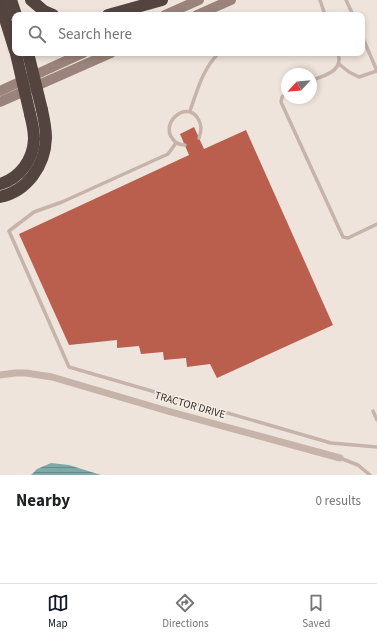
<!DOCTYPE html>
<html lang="en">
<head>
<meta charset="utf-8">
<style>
	body { margin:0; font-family:"Source Sans 3",sans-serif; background:#f2f2f2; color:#202124 }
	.compass { position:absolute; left:281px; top:68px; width:36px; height:36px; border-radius:50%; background:#fff; box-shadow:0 2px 6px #0003; rotate:244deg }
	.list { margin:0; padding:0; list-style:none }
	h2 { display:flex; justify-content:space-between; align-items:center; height:52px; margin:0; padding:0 16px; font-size:17px }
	h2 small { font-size:13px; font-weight:400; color:#757577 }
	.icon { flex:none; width:22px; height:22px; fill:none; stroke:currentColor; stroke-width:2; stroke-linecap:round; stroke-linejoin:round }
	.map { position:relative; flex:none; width:377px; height:475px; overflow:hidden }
	.search { position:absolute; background:#fff; box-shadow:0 2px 6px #0003; left:12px; right:12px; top:12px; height:44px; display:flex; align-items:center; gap:10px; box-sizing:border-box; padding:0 14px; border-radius:8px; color:#757577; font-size:15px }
	.sheet { height:108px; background:#fff }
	nav { display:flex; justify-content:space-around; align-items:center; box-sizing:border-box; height:56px; border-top:1px solid #e0e0e0; background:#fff; font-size:11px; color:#757577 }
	nav a { display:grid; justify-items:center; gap:2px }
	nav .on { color:#111827 }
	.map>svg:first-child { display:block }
</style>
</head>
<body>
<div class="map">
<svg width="377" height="475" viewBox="0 0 377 475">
	<defs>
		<pattern id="water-rules" width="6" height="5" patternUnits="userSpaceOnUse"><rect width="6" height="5" fill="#7daaa7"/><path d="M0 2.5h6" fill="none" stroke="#678b88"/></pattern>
	</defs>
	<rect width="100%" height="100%" fill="#efe4dc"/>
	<!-- water -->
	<path fill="url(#water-rules)" d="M51,463L69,465L101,475H31L37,469Z"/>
	<!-- building -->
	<path fill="#ba5e4e" d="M194,127L204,149L246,130L333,325L217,378L210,364L187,367L186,358L164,360L163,352L141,354L139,346L117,348V340L69,345L19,234L189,155L180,134Z"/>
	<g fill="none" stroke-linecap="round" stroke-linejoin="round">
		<!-- lane -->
		<g stroke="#c6b3a9" stroke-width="3.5">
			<path d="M320,0L325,15"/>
			<path d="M346,0L353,15"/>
			<path d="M362,36L377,71"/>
			<path d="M339,64L349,72L359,77L377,71"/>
			<path d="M311,81C324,75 344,72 338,53"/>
			<path d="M287,92L282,97L281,102L343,237L348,238L377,224"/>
			<path d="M190,111C197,91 203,68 219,53"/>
			<path d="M176,143L168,154L62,202L34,212L9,231L69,367L331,443L377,447"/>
			<path d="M185,145C179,145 175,143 172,138C161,123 185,101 197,117C202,124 202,130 199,138"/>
			<path d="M373,411L377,420"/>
			<path d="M340,458L358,465L370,475"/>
		</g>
		<!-- street -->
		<path stroke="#c6b3a9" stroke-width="7" d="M0,375L15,373H26L52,377L171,412L340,458"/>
		<!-- secondary -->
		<g stroke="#9a837a" stroke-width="10">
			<path d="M165,15L199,0"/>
			<path d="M197,15L231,0"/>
			<path d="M0,91L83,53"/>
			<path d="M0,102L111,53"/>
		</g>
		<!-- highway -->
		<g stroke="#544440" stroke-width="12">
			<path d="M11,0L16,15"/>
			<path d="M31,0L44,11L53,15"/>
			<path d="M0,3L15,51"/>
			<path d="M108,15L162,0"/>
			<path d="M0,184C20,178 33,160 34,139C34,130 32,122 30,114"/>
			<path d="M0,197C27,191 45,166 46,138C46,129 44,119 42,110"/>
		</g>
		<!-- highway-bridge -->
		<g stroke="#544440" stroke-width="12">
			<path d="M28,53L42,110"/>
			<path d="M16,54L30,114"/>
		</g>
	</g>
	<g text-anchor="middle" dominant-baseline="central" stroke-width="3" stroke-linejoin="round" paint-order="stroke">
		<!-- street labels -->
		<g font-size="11" fill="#342b28" stroke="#f7efe7">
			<text transform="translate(190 405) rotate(16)">TRACTOR DRIVE</text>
		</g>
	</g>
</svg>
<svg class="compass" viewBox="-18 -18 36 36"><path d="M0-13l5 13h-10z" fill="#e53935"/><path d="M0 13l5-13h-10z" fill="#757577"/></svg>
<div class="search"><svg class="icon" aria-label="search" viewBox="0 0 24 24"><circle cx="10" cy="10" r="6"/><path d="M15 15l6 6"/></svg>Search here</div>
</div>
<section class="sheet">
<h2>Nearby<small>0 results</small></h2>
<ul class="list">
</ul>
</section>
<nav>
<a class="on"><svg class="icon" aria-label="map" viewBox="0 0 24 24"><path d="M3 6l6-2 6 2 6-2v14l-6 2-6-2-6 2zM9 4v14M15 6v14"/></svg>Map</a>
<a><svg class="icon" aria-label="directions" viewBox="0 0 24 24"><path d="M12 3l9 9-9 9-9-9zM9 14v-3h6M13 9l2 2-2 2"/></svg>Directions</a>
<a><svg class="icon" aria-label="saved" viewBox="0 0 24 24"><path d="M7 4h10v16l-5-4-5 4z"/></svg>Saved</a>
</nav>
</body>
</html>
